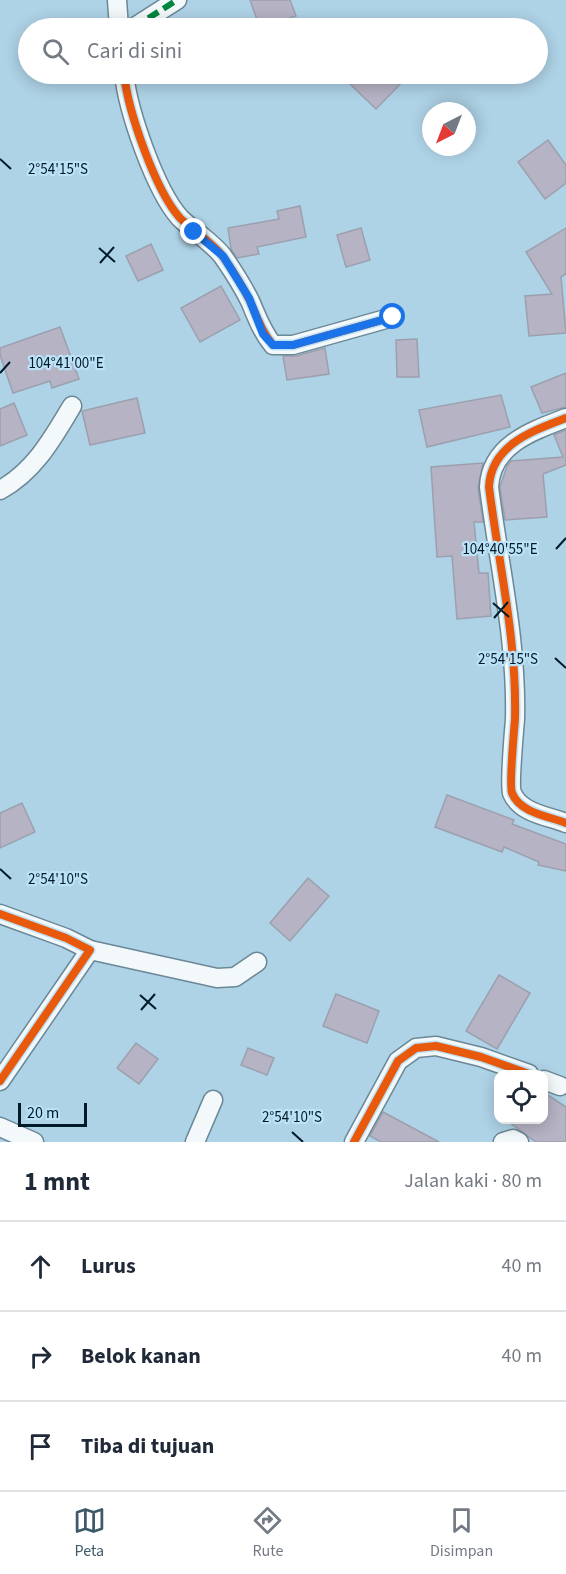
<!DOCTYPE html>
<html lang="id">
<head>
<meta charset="utf-8">
<style>
	body { margin:0; font-family:"Source Sans 3",sans-serif; background:#f6f6f7; color:#1f2937 }
	.controls { position:absolute; right:18px; bottom:18px; display:grid; overflow:hidden; border-radius:12px; box-shadow:0 3px 15px #0003 }
	.controls button { width:54px; height:54px; display:grid; place-items:center; padding:0; border:0; border-bottom:2px solid #e0e1e3; background:#fff; color:#1f2937; font:30px sans-serif }
	.compass { position:absolute; left:422px; top:102px; width:54px; height:54px; border-radius:50%; background:#fff; box-shadow:0 3px 15px #0003; rotate:222deg }
	.scale { position:absolute; left:18px; bottom:15px; width:69px; box-sizing:border-box; padding-left:6px; border:3px solid #011a28; border-top:0; font-size:16px; line-height:21px; white-space:nowrap; color:#011a28; -webkit-text-stroke:4px #bce2f8; paint-order:stroke }
	.stop { position:absolute; width:18px; height:18px; margin:-14px; border:4px solid #1a73e8; border-radius:50%; background:#fff }
	.stop.end { background:#1a73e8; border-color:#fff; box-shadow:0 2px 6px #0008 }
	.list { margin:0; padding:0; list-style:none }
	h2 { display:flex; justify-content:space-between; align-items:center; height:78px; margin:0; padding:0 24px; font-size:26px }
	h2 small { font-size:20px; font-weight:400; color:#747a83 }
	.list li { display:grid; grid-template-columns:39px 1fr auto; gap:18px; align-items:center; box-sizing:border-box; height:90px; padding:0 24px; border-top:2px solid #e0e1e3 }
	.list b { display:block; font-size:22px; white-space:nowrap }
	.list em { font-size:20px; font-style:normal; color:#747a83 }
	.icon { flex:none; width:33px; height:33px; fill:none; stroke:currentColor; stroke-width:2; stroke-linecap:round; stroke-linejoin:round }
	.map { position:relative; flex:none; width:566px; height:1142px; overflow:hidden }
	.search { position:absolute; background:#fff; box-shadow:0 3px 15px #0003; left:18px; right:18px; top:18px; height:66px; display:flex; align-items:center; gap:15px; box-sizing:border-box; padding:0 21px; border-radius:33px; color:#747a83; font-size:22px }
	.sheet { height:348px; background:#fff }
	nav { display:flex; justify-content:space-around; align-items:center; box-sizing:border-box; height:84px; border-top:2px solid #e0e1e3; background:#fff; font-size:16px; color:#747a83 }
	nav a { display:grid; justify-items:center; gap:3px }
	nav .on { color:#3e5a6a }
	.map>svg:first-child { display:block }
</style>
</head>
<body>
<div class="map">
<svg width="566" height="1142" viewBox="0 0 566 1142">
	<rect width="100%" height="100%" fill="#aed2e6"/>
	<!-- building -->
	<g fill="#b5b3c4" stroke="#9ca0ae" stroke-width="1.5">
		<path d="M250,0H290L296,16L260,28Z"/>
		<path d="M360,74H410L376,109L350,84Z"/>
		<path d="M548,140L566,165V183L545,199L518,162Z"/>
		<path d="M300,206L306,237L257,247L259,254L237,258L231,249L228,228L279,219L277,211Z"/>
		<path d="M361,228L370,260L346,267L337,235Z"/>
		<path d="M566,228V274L561,277L566,333L529,336L525,296L552,294L526,252Z"/>
		<path d="M151,244L163,270L138,281L126,256Z"/>
		<path d="M221,286L240,320L200,342L181,308Z"/>
		<path d="M60,327L79,379L52,388L50,381L13,393L0,355V348Z"/>
		<path d="M417,339L419,377H397L396,340Z"/>
		<path d="M325,348L329,374L287,380L283,356H296Z"/>
		<path d="M566,373V407L542,413L531,387Z"/>
		<path d="M501,395L510,427L427,447L419,410Z"/>
		<path d="M137,398L145,433L90,445L82,411Z"/>
		<path d="M14,403L27,435L0,446V409Z"/>
		<path d="M566,430V465L543,474L547,517L505,520L500,487L507,466L511,461L563,457L554,435Z"/>
		<path d="M483,463L478,488L483,522H474L479,573H488L491,616L457,619L452,556L437,557L431,467Z"/>
		<path d="M447,795L514,820L512,824L566,844V871L538,865L539,862L504,847L502,852L435,827Z"/>
		<path d="M22,803L35,832L0,848V813Z"/>
		<path d="M308,878L329,896L290,941L270,923Z"/>
		<path d="M499,975L530,993L497,1049L466,1031Z"/>
		<path d="M336,994L379,1011L367,1043L323,1026Z"/>
		<path d="M136,1043L158,1059L139,1084L117,1068Z"/>
		<path d="M248,1048L274,1058L267,1075L241,1065Z"/>
		<path d="M543,1092L566,1107V1142H536L505,1119H543Z"/>
		<path d="M383,1112L439,1142H381L370,1136Z"/>
	</g>
	<g fill="none" stroke-linecap="round" stroke-linejoin="round">
		<defs>
			<g id="street">
				<path d="M117,0L119,28"/>
				<path d="M133,28L177,0"/>
				<path d="M124,74C128,111 155,190 180,218C193,231 215,244 224,258C233,271 243,287 250,301C257,317 262,332 273,345H293L393,317"/>
				<path d="M566,418C532,431 491,445 489,487C499,566 517,640 515,719C514,732 509,785 512,793C520,813 548,816 566,823"/>
				<path d="M0,490C34,472 53,438 72,406"/>
				<path d="M0,914L66,938L90,950L0,1081"/>
				<path d="M90,950L217,978L235,977L257,962"/>
				<path d="M544,1080L560,1086"/>
				<path d="M0,1127L34,1142"/>
				<path d="M195,1142L213,1100"/>
				<path d="M354,1142L398,1061L416,1048L436,1046L481,1057L529,1074"/>
				<path d="M503,1142L513,1139L519,1142"/>
			</g>
		</defs>
		<!-- street casing -->
		<use href="#street" stroke="#6a8897" stroke-width="21"/>
		<!-- street -->
		<use href="#street" stroke="#f3f8fb" stroke-width="18"/>
		<!-- quiet -->
		<path stroke="#00873e" stroke-width="6" stroke-dasharray="12 6" stroke-linecap="butt" d="M133,28L177,0"/>
		<defs>
			<g id="cycleway">
				<path d="M124,74C128,111 155,190 180,218C193,231 215,244 224,258C233,271 243,287 250,301C257,317 262,332 273,345H293L393,317"/>
				<path d="M566,418C532,431 491,445 489,487C499,566 517,640 515,719C514,732 509,785 512,793C520,813 548,816 566,823"/>
				<path d="M0,914L66,938L90,950L0,1081"/>
				<path d="M354,1142L398,1061L416,1048L436,1046L481,1057L529,1074"/>
			</g>
		</defs>
		<!-- cycleway casing -->
		<use href="#cycleway" stroke="#bce2f8" stroke-width="11"/>
		<!-- cycleway -->
		<use href="#cycleway" stroke="#e8590c" stroke-width="8"/>
	</g>
	<g fill="none" stroke-linecap="round" stroke-linejoin="round">
		<!-- route -->
		<path stroke="#1a73e8" stroke-width="8" d="M194,232L223,256L249,298L263,334L273,345H293L393,317"/>
	</g>
	<!-- ticks -->
	<path fill="none" stroke="#011a28" stroke-width="2" d="M0,159L11,169M99,248L115,262M100,263L114,247M0,373L10,362M556,549L566,538M493,603L509,617M494,618L508,602M555,658L566,668M0,869L11,879M140,995L156,1009M141,1010L155,994M292,1132L303,1142"/>
	<g font-size="15" text-anchor="middle" fill="#011a28" stroke="#bce2f8" stroke-width="4.5" stroke-linejoin="round" paint-order="stroke">
		<text x="58" y="174">2°54'15"S</text>
		<text x="66" y="368">104°41'00"E</text>
		<text x="500" y="554">104°40'55"E</text>
		<text x="508" y="664">2°54'15"S</text>
		<text x="58" y="884">2°54'10"S</text>
		<text x="292" y="1122">2°54'10"S</text>
	</g>
</svg>
<div class="controls">
<button><svg class="icon" aria-label="locate" viewBox="0 0 24 24"><circle cx="12" cy="12" r="6"/><path d="M12 2v4M12 18v4M2 12h4M18 12h4"/></svg></button>
</div>
<svg class="compass" viewBox="-18 -18 36 36"><path d="M0-13l5 13h-10z" fill="#e53935"/><path d="M0 13l5-13h-10z" fill="#747a83"/></svg>
<div class="scale">20 m</div>
<div class="stop" style="left:393px;top:317px"></div>
<div class="stop end" style="left:194px;top:232px"></div>
<div class="search"><svg class="icon" aria-label="search" viewBox="0 0 24 24"><circle cx="10" cy="10" r="6"/><path d="M15 15l6 6"/></svg>Cari di sini</div>
</div>
<section class="sheet">
<h2>1 mnt<small>Jalan kaki · 80 m</small></h2>
<ul class="list">
<li><svg class="icon" aria-label="ahead" viewBox="0 0 24 24"><path d="M12 20V5M6 11l6-6 6 6"/></svg><div><b>Lurus</b></div><em>40 m</em></li>
<li><svg class="icon" aria-label="right" viewBox="0 0 24 24"><path d="M7 20v-9h11M14 6l5 5-5 5"/></svg><div><b>Belok kanan</b></div><em>40 m</em></li>
<li><svg class="icon" aria-label="arrive" viewBox="0 0 24 24"><path d="M6 21V4h12l-3 4 3 4H6"/></svg><div><b>Tiba di tujuan</b></div></li>
</ul>
</section>
<nav>
<a class="on"><svg class="icon" aria-label="map" viewBox="0 0 24 24"><path d="M3 6l6-2 6 2 6-2v14l-6 2-6-2-6 2zM9 4v14M15 6v14"/></svg>Peta</a>
<a><svg class="icon" aria-label="directions" viewBox="0 0 24 24"><path d="M12 3l9 9-9 9-9-9zM9 14v-3h6M13 9l2 2-2 2"/></svg>Rute</a>
<a><svg class="icon" aria-label="saved" viewBox="0 0 24 24"><path d="M7 4h10v16l-5-4-5 4z"/></svg>Disimpan</a>
</nav>
</body>
</html>
